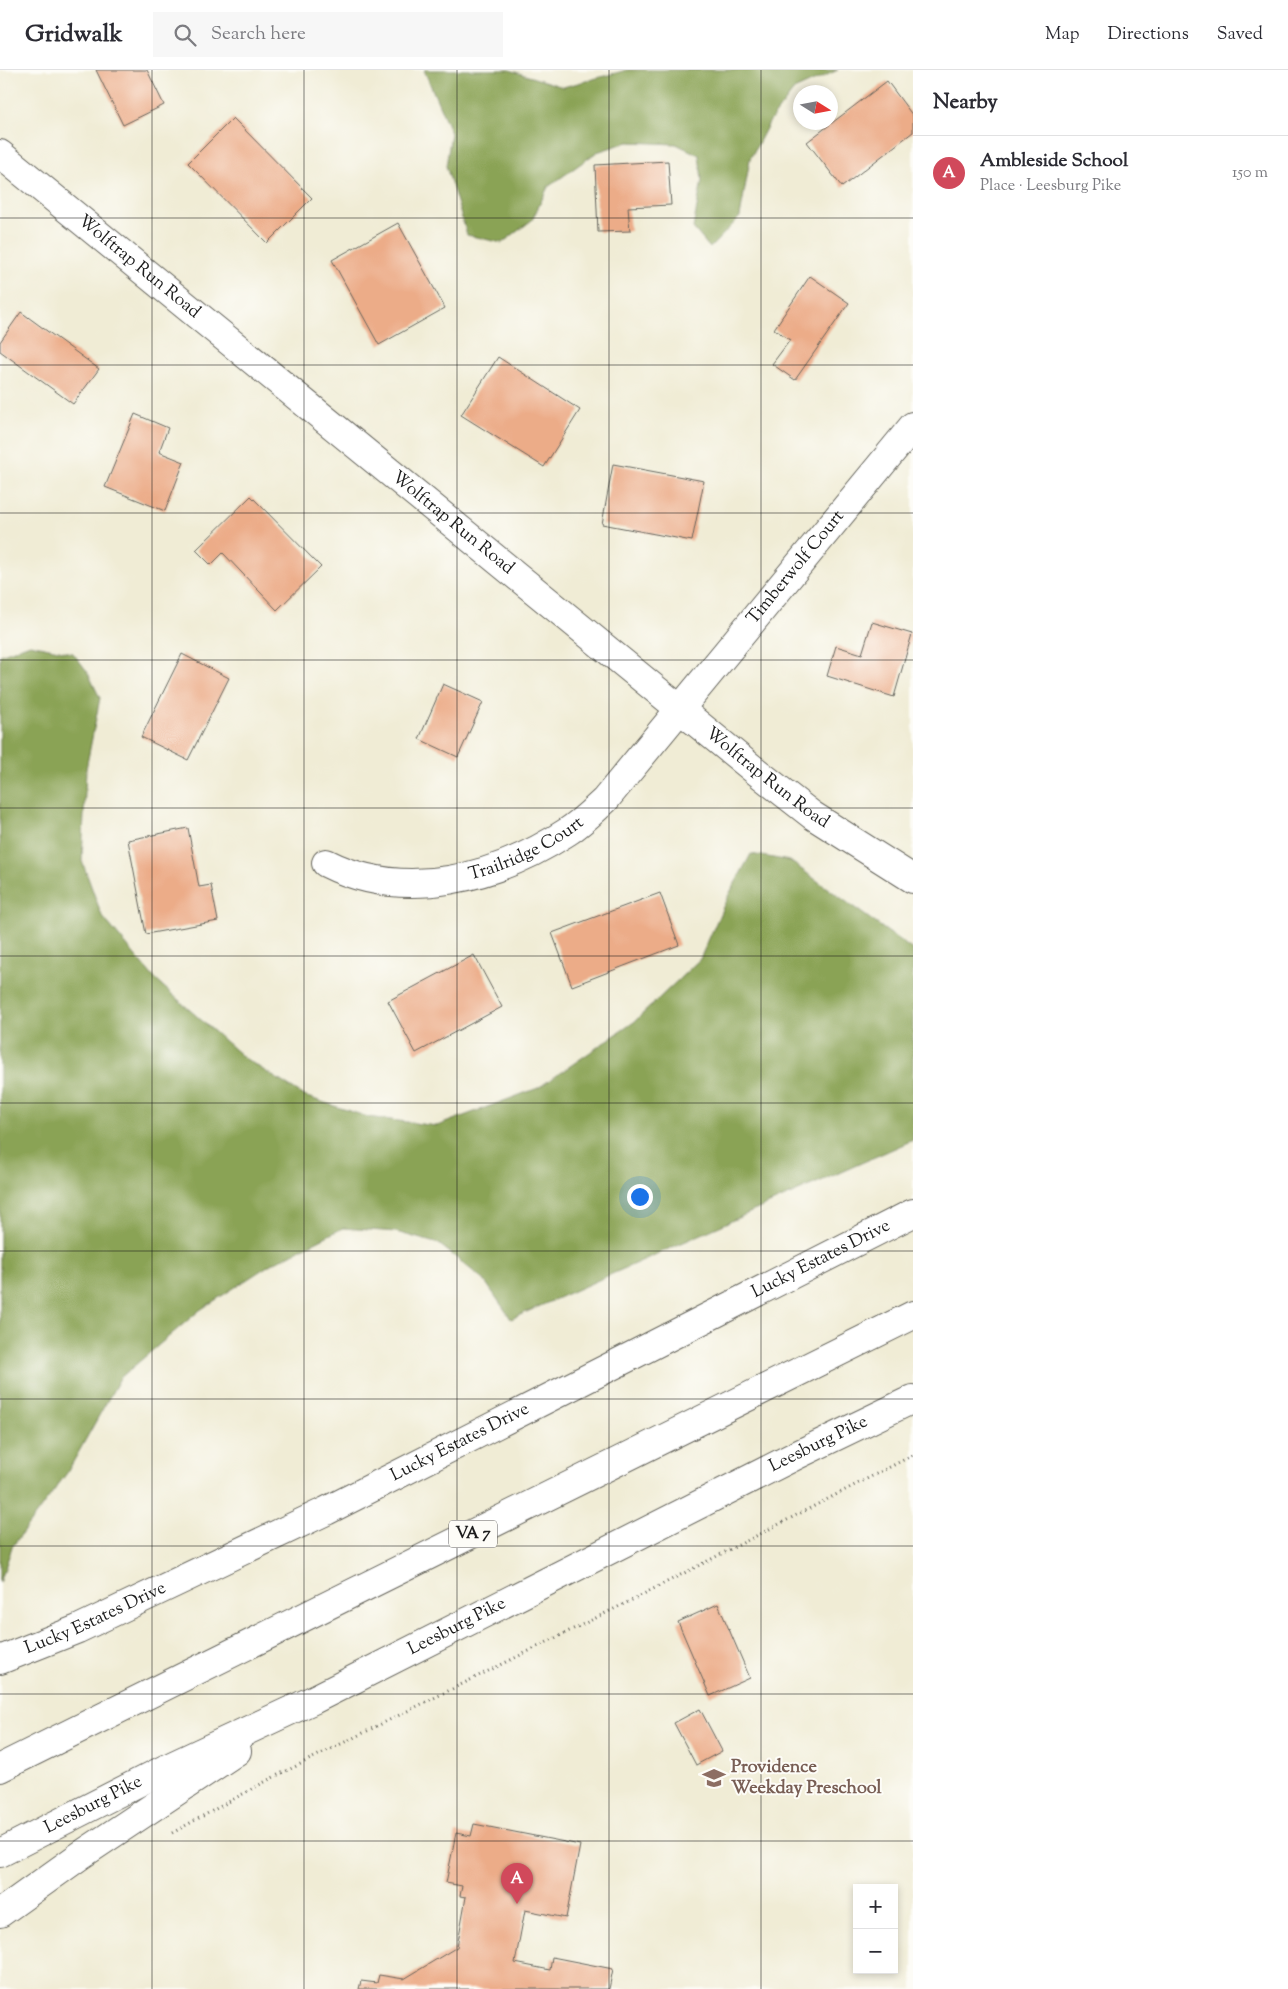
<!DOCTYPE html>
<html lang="en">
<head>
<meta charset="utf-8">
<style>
	body { margin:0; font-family:"Sorts Mill Goudy",serif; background:#f7f7f7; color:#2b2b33 }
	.controls { position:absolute; right:15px; bottom:15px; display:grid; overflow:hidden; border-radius:0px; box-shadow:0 2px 8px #0003 }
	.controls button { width:45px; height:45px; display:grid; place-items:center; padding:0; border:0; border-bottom:1px solid #e1e1e2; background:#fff; color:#2b2b33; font:25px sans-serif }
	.compass { position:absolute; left:793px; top:15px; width:45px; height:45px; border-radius:50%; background:#fff; box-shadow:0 2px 8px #0003; rotate:101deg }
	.you { position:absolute; left:639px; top:1126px; width:18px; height:18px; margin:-12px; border:4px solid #fff; border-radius:50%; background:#1a73e8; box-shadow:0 0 0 8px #1a73e833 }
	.badge { display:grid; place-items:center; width:32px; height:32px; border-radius:50%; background:#d1495b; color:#fff; font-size:16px; font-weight:700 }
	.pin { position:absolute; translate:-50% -41px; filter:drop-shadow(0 1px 2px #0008) }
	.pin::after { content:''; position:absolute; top:26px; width:18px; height:15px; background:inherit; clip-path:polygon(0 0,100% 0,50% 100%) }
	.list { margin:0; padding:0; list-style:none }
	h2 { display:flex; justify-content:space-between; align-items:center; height:65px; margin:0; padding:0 20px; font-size:21px }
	h2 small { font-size:16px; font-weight:400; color:#7c7c81 }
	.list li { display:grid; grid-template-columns:32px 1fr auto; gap:15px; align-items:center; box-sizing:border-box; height:75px; padding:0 20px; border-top:1px solid #e1e1e2 }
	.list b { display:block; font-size:19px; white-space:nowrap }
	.list p { margin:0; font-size:16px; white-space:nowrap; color:#7c7c81 }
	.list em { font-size:16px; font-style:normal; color:#7c7c81 }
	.icon { flex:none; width:28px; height:28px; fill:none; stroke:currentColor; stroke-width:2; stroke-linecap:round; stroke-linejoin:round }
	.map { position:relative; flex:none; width:913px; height:1919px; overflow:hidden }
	header { display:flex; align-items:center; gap:30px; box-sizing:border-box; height:70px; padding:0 25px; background:#fff; border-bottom:1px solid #e1e1e2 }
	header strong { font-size:24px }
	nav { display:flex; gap:28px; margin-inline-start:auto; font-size:18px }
	.search { width:350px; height:45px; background:#f7f7f7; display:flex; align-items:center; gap:12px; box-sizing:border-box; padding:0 18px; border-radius:0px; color:#7c7c81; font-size:19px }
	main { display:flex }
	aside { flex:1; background:#fff }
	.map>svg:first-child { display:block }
</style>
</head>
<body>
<header>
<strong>Gridwalk</strong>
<div class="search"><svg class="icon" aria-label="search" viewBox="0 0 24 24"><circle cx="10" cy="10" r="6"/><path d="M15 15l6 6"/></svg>Search here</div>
<nav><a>Map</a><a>Directions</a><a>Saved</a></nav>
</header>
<main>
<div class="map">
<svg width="913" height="1919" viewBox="0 0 913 1919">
	<rect width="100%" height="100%" fill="#fdfcf7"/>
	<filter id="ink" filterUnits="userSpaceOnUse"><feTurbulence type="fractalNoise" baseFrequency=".02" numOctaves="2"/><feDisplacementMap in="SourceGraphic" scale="10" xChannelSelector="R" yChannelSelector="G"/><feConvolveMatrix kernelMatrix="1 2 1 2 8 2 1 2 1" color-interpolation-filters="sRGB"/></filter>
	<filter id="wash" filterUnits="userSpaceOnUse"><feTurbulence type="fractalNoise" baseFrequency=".0096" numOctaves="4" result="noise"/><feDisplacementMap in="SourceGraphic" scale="20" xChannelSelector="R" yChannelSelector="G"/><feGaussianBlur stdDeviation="1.12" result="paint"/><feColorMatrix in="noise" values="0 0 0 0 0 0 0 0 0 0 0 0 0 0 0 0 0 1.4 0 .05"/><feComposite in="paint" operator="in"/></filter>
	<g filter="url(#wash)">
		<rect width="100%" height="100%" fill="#f0ecd5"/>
		<!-- forest -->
		<g fill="#8aa354" stroke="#536038">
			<path d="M424,0H509L563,17L627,0H838L794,20L770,51L750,89L740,147L710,178L693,158L702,110L699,85L676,74L628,72L597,82L548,117L532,150L502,173L467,165L446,96L451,63Z"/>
			<path d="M30,574L73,583L87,601L100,628L86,699L82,791L102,846L156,910L243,987L304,1026L368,1047L437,1056L538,1018L634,952L700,889L727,828L751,784L790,791L913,880V1070L511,1249L484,1210L439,1174L396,1162L343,1158L271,1194L200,1240L120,1308L67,1403L12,1477L0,1513V585Z"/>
		</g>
		<g id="blocks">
			<!-- building -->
			<g fill="#ecac88">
				<path d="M96,0H147L164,35L123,55Z"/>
				<path d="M887,11L913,46V62L842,117L807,72Z"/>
				<path d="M233,48L312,128L267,173L188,93Z"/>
				<path d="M668,91L671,135L628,137L630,161L598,162L595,95Z"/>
				<path d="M398,153L445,238L379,275L332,190Z"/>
				<path d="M810,206L849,233L795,310L772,294L790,270L774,259Z"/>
				<path d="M21,242L99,299L73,334L0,281V272Z"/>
				<path d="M498,287L580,340L544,397L461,345Z"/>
				<path d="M135,344L168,358L159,382L184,392L165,441L105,417Z"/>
				<path d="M613,394L704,411L692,471L602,454Z"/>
				<path d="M251,426L321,497L277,540L223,483L211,495L196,480Z"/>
				<path d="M872,552L912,564L894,627L827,606L836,576L862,584Z"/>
				<path d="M182,584L229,608L188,690L141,667Z"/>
				<path d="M443,614L483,632L458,687L419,669Z"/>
				<path d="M188,758L199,817L211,815L218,851L146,864L128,770Z"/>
				<path d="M660,823L679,875L572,916L552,863Z"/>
				<path d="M474,885L502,937L416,983L388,931Z"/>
				<path d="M718,1534L750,1608L710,1626L678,1552Z"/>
				<path d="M700,1639L722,1681L696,1695L674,1653Z"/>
				<path d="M474,1754L580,1775L566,1848L525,1840L515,1893L550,1900L552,1887L613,1899L609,1919H359L361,1911L377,1913L379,1905L404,1909L457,1877L466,1827L460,1826L462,1816L446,1813L456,1763L471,1766Z"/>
			</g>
		</g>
	</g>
	<g filter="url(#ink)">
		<use href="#blocks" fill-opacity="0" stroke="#66655d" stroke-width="1"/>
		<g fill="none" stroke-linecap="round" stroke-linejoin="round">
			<defs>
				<g id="minor">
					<path id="s1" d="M0,84L752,698L812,745L913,809"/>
					<path id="s2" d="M326,793C405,833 497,808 567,762C581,753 593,741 605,730L913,356"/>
					<path id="s3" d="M0,1590L78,1559L326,1441L913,1143"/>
				</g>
				<g id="highway">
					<path d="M0,1698L913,1245"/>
					<path id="s4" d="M0,1783L165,1699L313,1630L797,1385L913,1329"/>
					<path d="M0,1843L81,1785L237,1681"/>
				</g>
			</defs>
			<!-- minor casing -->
			<use href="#minor" stroke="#66655d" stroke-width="30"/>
			<!-- highway casing -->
			<use href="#highway" stroke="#66655d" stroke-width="30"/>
			<!-- path -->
			<path stroke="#66655d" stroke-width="3" stroke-dasharray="1 4" stroke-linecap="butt" d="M172,1763L270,1709L632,1530L913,1385"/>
			<!-- minor -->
			<use href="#minor" stroke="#fff" stroke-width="28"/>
			<!-- highway -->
			<use href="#highway" stroke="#fff" stroke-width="28"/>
		</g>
	</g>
	<!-- grid -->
	<path fill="none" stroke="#1c1c1c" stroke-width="1" stroke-opacity="0.55" d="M152,0V1919M304,0V1919M457,0V1919M609,0V1919M761,0V1919M0,148H913M0,295H913M0,443H913M0,590H913M0,738H913M0,886H913M0,1033H913M0,1181H913M0,1329H913M0,1476H913M0,1624H913M0,1771H913"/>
	<!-- icons -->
	<defs>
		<symbol id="school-bare" viewBox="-9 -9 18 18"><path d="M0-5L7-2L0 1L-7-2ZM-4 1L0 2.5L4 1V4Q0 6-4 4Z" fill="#8d6e63" stroke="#fdfcf7" stroke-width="2.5" paint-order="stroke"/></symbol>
	</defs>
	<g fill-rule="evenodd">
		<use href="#school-bare" x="698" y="1692" width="32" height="32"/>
	</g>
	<g text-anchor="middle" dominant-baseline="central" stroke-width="4" stroke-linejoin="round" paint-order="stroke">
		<!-- shield labels -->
		<rect fill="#fdfcf7" stroke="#605f5e" stroke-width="1" x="449" y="1450.5" width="48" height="27" rx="4"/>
		<g font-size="16" font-weight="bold" fill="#1c1c1c">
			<text x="473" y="1464">VA 7</text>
		</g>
		<!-- street labels -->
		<g font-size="18" fill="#1c1c1c" stroke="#fdfcf7">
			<text stroke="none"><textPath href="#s1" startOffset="179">Wolftrap Run Road</textPath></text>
			<text stroke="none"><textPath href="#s1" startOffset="584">Wolftrap Run Road</textPath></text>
			<text stroke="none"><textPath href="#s2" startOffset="605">Timberwolf Court</textPath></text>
			<text stroke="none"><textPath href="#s1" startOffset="989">Wolftrap Run Road</textPath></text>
			<text stroke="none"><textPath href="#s2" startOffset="210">Trailridge Court</textPath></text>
			<text stroke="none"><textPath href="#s3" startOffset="914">Lucky Estates Drive</textPath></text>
			<text stroke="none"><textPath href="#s3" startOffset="509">Lucky Estates Drive</textPath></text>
			<text stroke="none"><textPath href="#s4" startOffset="915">Leesburg Pike</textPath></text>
			<text stroke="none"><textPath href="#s3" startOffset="104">Lucky Estates Drive</textPath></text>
			<text stroke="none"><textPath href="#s4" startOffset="510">Leesburg Pike</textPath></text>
			<text stroke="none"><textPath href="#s4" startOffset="105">Leesburg Pike</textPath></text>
		</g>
		<!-- education labels -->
		<g font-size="18" font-weight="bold" fill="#785e54" stroke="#fdfcf7" text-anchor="start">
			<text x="731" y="1698">Providence<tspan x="731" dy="21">Weekday Preschool</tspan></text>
		</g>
	</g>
</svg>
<div class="controls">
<button>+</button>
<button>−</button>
</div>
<svg class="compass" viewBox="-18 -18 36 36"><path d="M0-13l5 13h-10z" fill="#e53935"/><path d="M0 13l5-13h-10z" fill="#7c7c81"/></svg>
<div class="you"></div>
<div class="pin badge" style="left:517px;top:1834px">A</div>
</div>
<aside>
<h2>Nearby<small></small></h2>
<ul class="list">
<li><span class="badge">A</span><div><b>Ambleside School</b><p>Place · Leesburg Pike</p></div><em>150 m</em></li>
</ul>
</aside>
</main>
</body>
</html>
